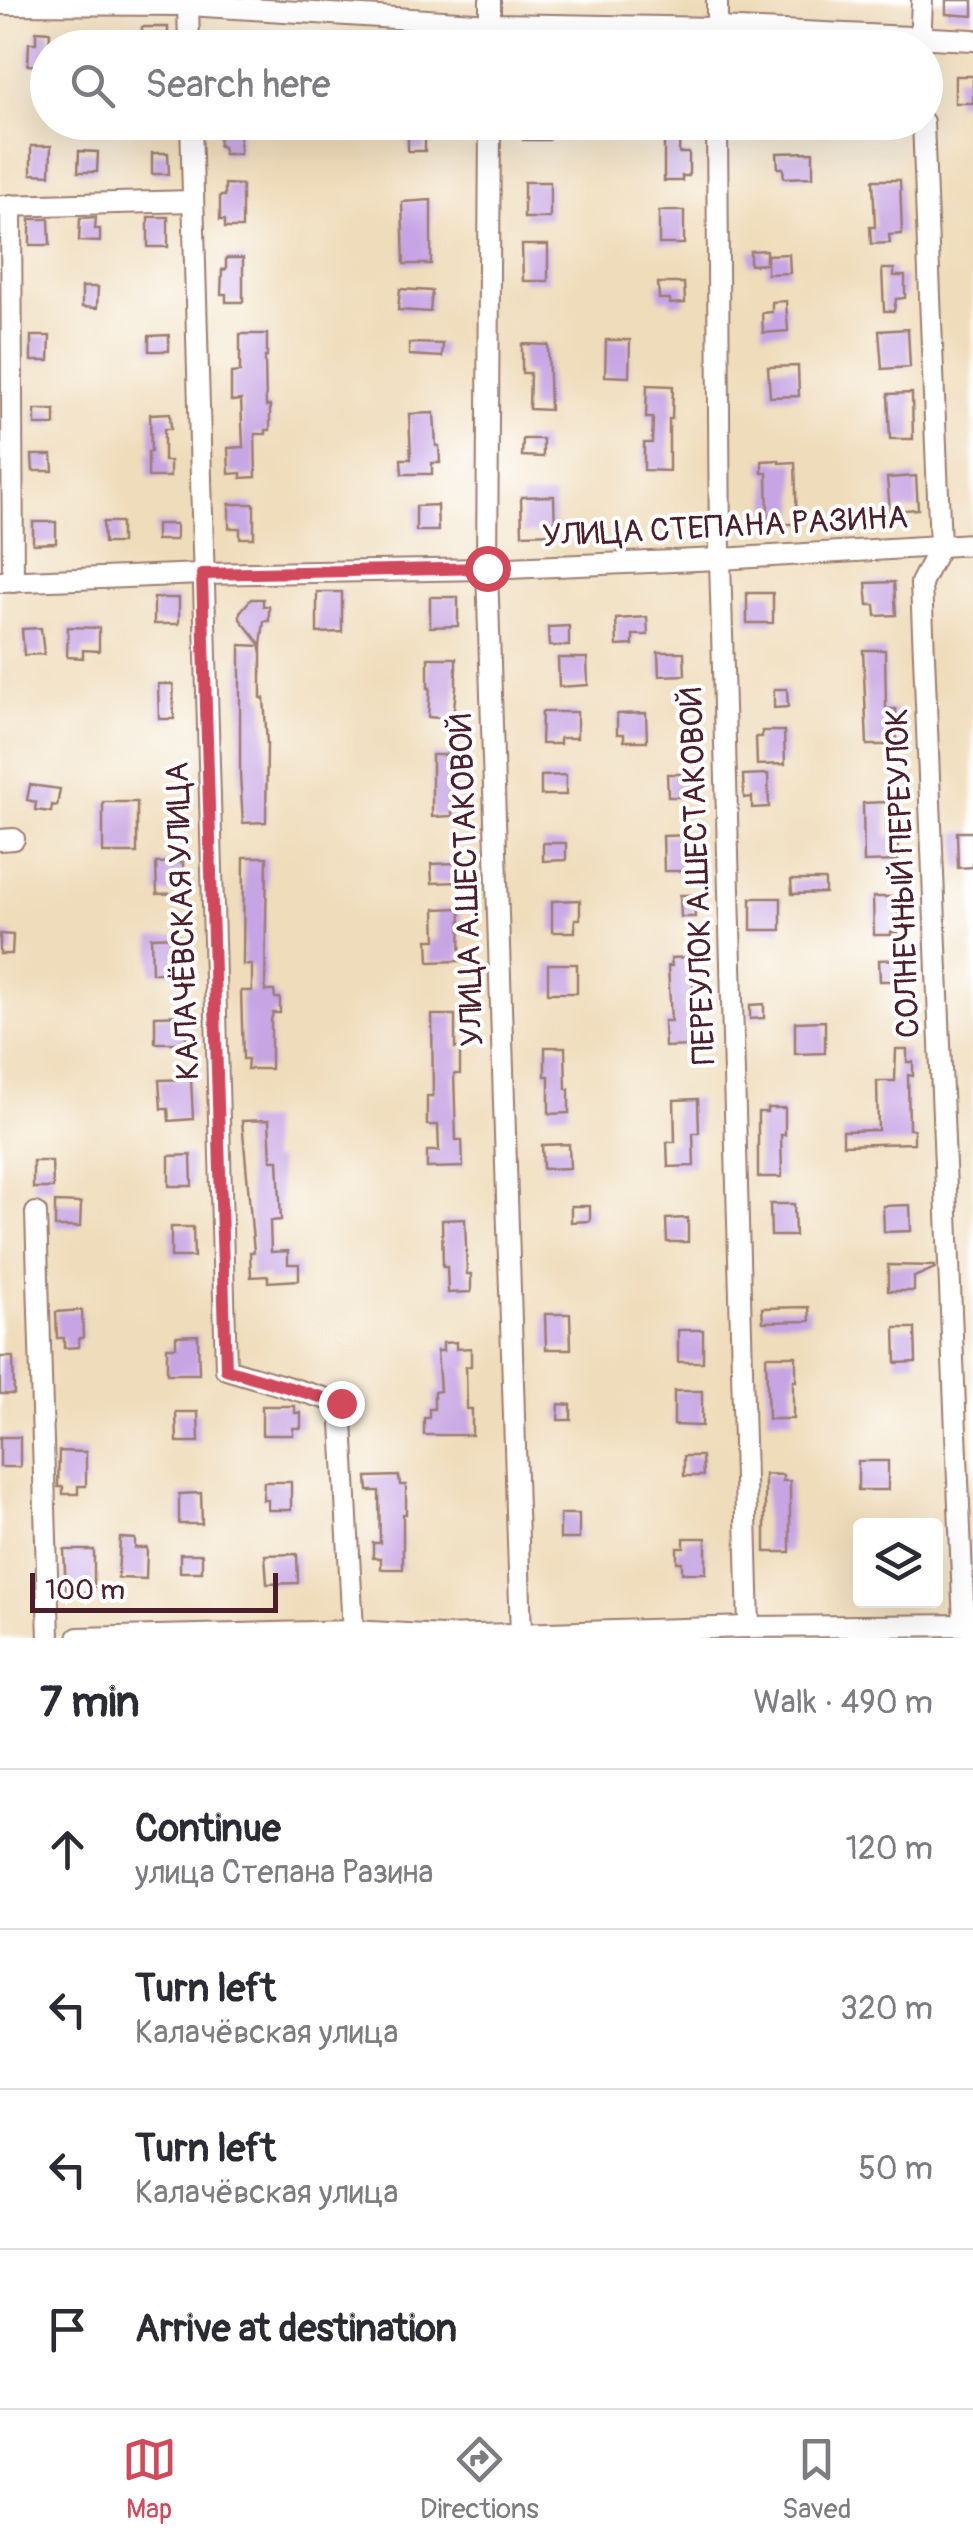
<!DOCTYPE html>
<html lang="en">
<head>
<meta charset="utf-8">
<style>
	body { margin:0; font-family:Pangolin,sans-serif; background:#f7f7f7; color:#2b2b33 }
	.controls { position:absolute; right:30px; bottom:30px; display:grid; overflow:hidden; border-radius:10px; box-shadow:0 10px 40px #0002 }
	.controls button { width:90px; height:90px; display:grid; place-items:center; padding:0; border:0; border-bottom:2px solid #e1e1e2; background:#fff; color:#2b2b33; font:50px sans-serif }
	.scale { position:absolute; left:30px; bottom:25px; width:248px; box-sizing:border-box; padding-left:10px; border:5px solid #4a1f2b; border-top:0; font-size:28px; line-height:35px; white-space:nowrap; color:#4a1f2b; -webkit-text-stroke:8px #fff; paint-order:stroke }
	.stop { position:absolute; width:30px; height:30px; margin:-22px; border:8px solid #d1495b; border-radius:50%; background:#fff }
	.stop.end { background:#d1495b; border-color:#fff; box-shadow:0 2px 10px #0008 }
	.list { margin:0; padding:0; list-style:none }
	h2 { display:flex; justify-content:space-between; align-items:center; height:130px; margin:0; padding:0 40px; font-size:42px }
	h2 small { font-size:32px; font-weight:400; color:#7c7c81 }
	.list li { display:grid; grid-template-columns:65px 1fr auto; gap:30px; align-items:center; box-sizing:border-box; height:160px; padding:0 40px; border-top:2px solid #e1e1e2 }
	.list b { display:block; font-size:38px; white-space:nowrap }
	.list p { margin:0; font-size:32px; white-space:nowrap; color:#7c7c81 }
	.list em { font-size:32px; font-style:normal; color:#7c7c81 }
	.icon { flex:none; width:55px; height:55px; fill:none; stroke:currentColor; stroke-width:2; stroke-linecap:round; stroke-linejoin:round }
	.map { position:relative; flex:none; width:973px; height:1638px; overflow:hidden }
	.search { position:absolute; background:#fff; box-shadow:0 10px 40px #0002; left:30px; right:30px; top:30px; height:110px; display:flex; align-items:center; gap:25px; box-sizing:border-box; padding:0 35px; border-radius:55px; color:#7c7c81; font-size:38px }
	.sheet { height:770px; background:#fff }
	nav { display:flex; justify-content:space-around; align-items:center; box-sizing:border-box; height:140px; border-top:2px solid #e1e1e2; background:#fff; font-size:28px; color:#7c7c81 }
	nav a { display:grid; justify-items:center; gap:5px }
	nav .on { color:#d1495b }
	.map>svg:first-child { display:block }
</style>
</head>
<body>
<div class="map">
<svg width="973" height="1638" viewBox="0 0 973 1638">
	<rect width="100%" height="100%" fill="#fff"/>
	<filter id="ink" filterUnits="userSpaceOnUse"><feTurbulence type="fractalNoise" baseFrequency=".01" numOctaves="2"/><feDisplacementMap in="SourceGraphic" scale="20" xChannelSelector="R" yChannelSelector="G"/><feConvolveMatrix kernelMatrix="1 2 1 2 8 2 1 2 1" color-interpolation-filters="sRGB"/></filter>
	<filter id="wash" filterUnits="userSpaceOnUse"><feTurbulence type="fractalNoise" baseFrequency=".0048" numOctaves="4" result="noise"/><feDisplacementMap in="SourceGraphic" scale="40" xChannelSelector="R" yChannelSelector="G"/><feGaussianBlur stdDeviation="2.25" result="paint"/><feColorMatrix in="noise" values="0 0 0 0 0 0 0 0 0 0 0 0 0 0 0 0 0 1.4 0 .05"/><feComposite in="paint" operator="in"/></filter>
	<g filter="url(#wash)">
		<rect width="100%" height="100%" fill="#efdcba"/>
		<g id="blocks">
			<!-- building -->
			<g fill="#c7a4e3">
				<path d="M946,0H973V16L946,14Z"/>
				<rect x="142" y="27" width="26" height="18"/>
				<path d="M36,31L50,32L48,66L28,65L29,43H36Z"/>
				<path d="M407,33L424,34V48H407Z"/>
				<rect x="955" y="76" width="18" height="27"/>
				<path d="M219,122H240V154H223V146H219Z"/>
				<path d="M408,122H430L429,139H425V151H408Z"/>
				<rect x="523" y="122" width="26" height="18"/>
				<path d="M664,122H680L679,153H689V176H682V181H664Z"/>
				<path d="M31,146H51L50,175L31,174Z"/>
				<path d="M79,151L98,152L97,172H78Z"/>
				<path d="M813,152V177L784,178L783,168H778L777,153Z"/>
				<path d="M152,153H168L169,174H152Z"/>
				<path d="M873,180H900L902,234L889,235L890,243L871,244L870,227H875Z"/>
				<rect x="524" y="182" width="26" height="36"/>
				<path d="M225,184L242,185V228H225V220H220V196H225Z"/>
				<path d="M431,200V264H404L402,202Z"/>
				<rect x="659" y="211" width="25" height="33"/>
				<path d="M96,217L95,229H100V242L79,241L80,218Z"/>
				<rect x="148" y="217" width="20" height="30"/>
				<path d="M30,219H49L50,245H30Z"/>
				<path d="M522,245H548V281H523Z"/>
				<path d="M766,250V264L750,265V251Z"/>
				<path d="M789,254L790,273L767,274V255Z"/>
				<path d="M226,258H243V302H226V294H221L222,270L226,269Z"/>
				<path d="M882,269H894V276H905V298L896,299L894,311H884Z"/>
				<path d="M658,283H684L685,303L670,304V299H659Z"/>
				<path d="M82,287H98L97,308L82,307Z"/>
				<path d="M400,289L432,291L430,312L398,310Z"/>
				<path d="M786,301L788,331L763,333L762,313L772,312V302Z"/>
				<path d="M908,329L910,367L882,369L879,331Z"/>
				<path d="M240,334H267V357H265L266,406H270V430H266V434H255L256,477L241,478V473L229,474L228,448L243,447L241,400L231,401V373L240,372Z"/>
				<path d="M169,335V351H149V336Z"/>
				<path d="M31,336H50L49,361H31Z"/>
				<path d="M606,340H630L629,377L605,376Z"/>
				<path d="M409,343L443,344L442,357L409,355Z"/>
				<path d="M522,344L548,345L550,410L529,409L530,373H522Z"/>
				<path d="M798,366L799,396L770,397L768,367Z"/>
				<path d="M647,385L673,386L672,419H669V471L644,470V443H652L653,418H646Z"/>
				<path d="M912,393L913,439H890L888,394Z"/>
				<rect x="35" y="410" width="20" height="15"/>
				<path d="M170,413L171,429H164V461H170V477H148V452H151L150,414Z"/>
				<path d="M434,413L436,446H439L440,463H432V474H402L401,459H411L409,414Z"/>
				<path d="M523,439H543V457L522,456Z"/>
				<path d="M32,455H52L53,471H33Z"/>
				<path d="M779,460V463L795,462L797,524H768L767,473H762V461Z"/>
				<path d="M916,476L918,509L890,511L887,478Z"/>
				<path d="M554,496L555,533L522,534L521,497Z"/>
				<path d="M229,504H254V538H240V528H229Z"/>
				<path d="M437,505L438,531H416V506Z"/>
				<path d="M33,522H56V543L33,544Z"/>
				<path d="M103,522H121V543H104Z"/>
				<rect x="156" y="524" width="20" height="16"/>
				<path d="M894,582L896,615L876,616L875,605H868L866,583Z"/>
				<path d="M317,592H342V632L317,633Z"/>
				<rect x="747" y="593" width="26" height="30"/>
				<path d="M430,597H458V626L430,627Z"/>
				<rect x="154" y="598" width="25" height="26"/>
				<path d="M251,599H263V606H269V621H264L261,645L240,619V612Z"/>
				<path d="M647,617L648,635H633V645L617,646L616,619Z"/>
				<path d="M569,626V646H549L548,627Z"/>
				<path d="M68,627L99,628V651L83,650V658L67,657Z"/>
				<path d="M41,628L44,654L24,655L22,629Z"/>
				<path d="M240,645L261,646V698H264L267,744L266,822L243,823L240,774Z"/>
				<path d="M863,650H885L886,709H896L897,745H867Z"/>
				<path d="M658,652H684L685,675L659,676Z"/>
				<path d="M428,658H456V688L453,719L428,717L430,688H428Z"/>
				<path d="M558,658H587L588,685L559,687Z"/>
				<path d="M158,684H173L174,719H159Z"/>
				<path d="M774,689H787L788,707L774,708Z"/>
				<path d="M542,712H577V738H560V744H541Z"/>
				<path d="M646,713L647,741H624V734H617V714Z"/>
				<path d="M762,731H784L785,764L757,765L756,737H762Z"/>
				<path d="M432,755H455V800H452V816L432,817Z"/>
				<path d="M667,774H690V797H668Z"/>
				<path d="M768,774L769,807L752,808V797L744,798L743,775Z"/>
				<path d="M566,775V795H541V776Z"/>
				<path d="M30,785L60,789L57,806L52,805L51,812L35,810L36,802L27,800Z"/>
				<rect x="103" y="802" width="34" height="51"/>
				<path d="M886,802L887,836H898V861L864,862L863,803Z"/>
				<path d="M957,832H973V867L958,868Z"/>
				<path d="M691,835L692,863H688V871H664L663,836Z"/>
				<path d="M543,843H566V860L543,861Z"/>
				<path d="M244,857H267L265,991H274L275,998H280V1013H273L271,1020V1069H247L248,1059H243L241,991H252V965H243Z"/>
				<path d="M183,862V893L157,894L156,863Z"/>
				<path d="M459,863V882L432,883L431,864Z"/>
				<path d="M791,880H825V893L792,894Z"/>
				<path d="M680,895H694L695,917H681Z"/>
				<path d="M873,897H898V932H891V935H874Z"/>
				<rect x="751" y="898" width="30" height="32"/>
				<path d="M580,900V919H575V932H552V901Z"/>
				<path d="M461,908L460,961L429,962L428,940H436L435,909Z"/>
				<path d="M0,934L13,935L12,954H0Z"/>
				<path d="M179,936L180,962L170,963L171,973H152L151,937Z"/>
				<path d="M692,957L694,1002H689L692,1046L665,1047L664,1021H671L668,966H672L671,958Z"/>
				<path d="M903,959L904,981H880L879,960Z"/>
				<rect x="548" y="964" width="29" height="29"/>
				<path d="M764,1004V1018L750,1019V1005Z"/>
				<path d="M186,1015V1043H155V1016Z"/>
				<path d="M432,1015H455V1048H460V1074H454L456,1140H462L463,1167L427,1168V1151H439L438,1125H427V1096H433Z"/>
				<path d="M825,1021V1053L795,1054V1022Z"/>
				<path d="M545,1047H565L566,1089H569V1113L549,1114V1076H545Z"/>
				<path d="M896,1049H907V1062H913V1076L908,1075L909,1129H914V1143L843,1145V1131L878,1130L877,1081H895Z"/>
				<path d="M191,1079L193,1119L169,1121L168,1109H161L159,1080Z"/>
				<path d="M698,1099L699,1133H693L694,1166L668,1167L667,1142H675L674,1100Z"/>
				<path d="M767,1108H785V1135H781L782,1177H758V1112H767Z"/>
				<path d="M269,1120L271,1160H278L281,1220L270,1221L271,1252L288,1251V1264H299V1280L268,1282V1276L251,1277L250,1252H254L242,1121Z"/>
				<path d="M569,1144L570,1168L543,1169L542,1145Z"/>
				<path d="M191,1155L192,1186H169V1156Z"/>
				<path d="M33,1161H52L53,1188H33Z"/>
				<path d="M55,1202L81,1203L80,1227H55Z"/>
				<path d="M770,1204H794L795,1236H771Z"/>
				<path d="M910,1205L911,1231L884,1232L883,1206Z"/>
				<path d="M571,1206H590V1221L571,1222Z"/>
				<path d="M688,1218V1242H667L666,1219Z"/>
				<path d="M465,1219L467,1274H471V1292L448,1293L447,1267H443L442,1220Z"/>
				<path d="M171,1227H193L194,1257H171Z"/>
				<path d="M888,1265L935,1266V1268L914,1277V1291H888Z"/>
				<path d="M809,1307L810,1321L763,1322L762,1308Z"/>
				<path d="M82,1310L83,1338H79V1347L64,1348V1338H57L56,1312Z"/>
				<path d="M545,1314H570L571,1349H546Z"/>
				<path d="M895,1328H915L916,1362L896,1363Z"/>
				<rect x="678" y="1330" width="25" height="32"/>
				<path d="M198,1335L199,1374H167V1347H176V1336Z"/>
				<path d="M456,1342V1349L471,1348V1366L466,1367L467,1409H472V1435H424V1418H429V1409H434V1392L440,1391L437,1351H443V1343Z"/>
				<path d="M766,1356H796V1381H793V1419H768Z"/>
				<path d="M0,1357H13L14,1394H0Z"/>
				<path d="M674,1391H702V1426L674,1425Z"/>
				<path d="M559,1404L571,1405V1420H558Z"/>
				<path d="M262,1406H295V1413H301V1428H293V1435H262Z"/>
				<path d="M176,1412H198L199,1442H177Z"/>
				<rect x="0" y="1437" width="20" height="30"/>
				<path d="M59,1451L86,1452V1486H78V1494H63V1487H58Z"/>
				<path d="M684,1456H702L703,1476H684Z"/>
				<rect x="858" y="1461" width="30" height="29"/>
				<path d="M765,1474L783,1475V1481H790V1552H765Z"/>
				<path d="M399,1476L400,1485H406V1514H403V1569H381V1558H373V1543H380L379,1491H368L367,1477Z"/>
				<path d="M264,1482H291V1510H268V1500H263Z"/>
				<path d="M201,1493L202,1524H179V1494Z"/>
				<rect x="560" y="1514" width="19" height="25"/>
				<path d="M120,1538L135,1539V1548H147L146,1579L118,1578Z"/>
				<path d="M684,1538H706V1573H682V1562H677V1548H684Z"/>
				<path d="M64,1550H94V1592H66Z"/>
				<rect x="180" y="1554" width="22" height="18"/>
				<path d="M297,1554L298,1583L267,1584L265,1555Z"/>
			</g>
		</g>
	</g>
	<g filter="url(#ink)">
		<use href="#blocks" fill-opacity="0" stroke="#9c7e72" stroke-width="2.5"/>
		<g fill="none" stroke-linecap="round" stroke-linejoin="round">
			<defs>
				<g id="minor">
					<path d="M188,0L189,48"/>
					<path d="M490,0V48"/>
					<path d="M0,4L188,5L491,24L717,28L973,40"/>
					<path d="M717,48V0"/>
					<path d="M920,48L922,0"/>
					<path d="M191,122L226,1369L341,1403L353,1631"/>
					<path d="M490,122L487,569L521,1635"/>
					<path d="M717,122L720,559L749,1627"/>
					<path d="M923,122L940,546L921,583L964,1626"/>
					<path d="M11,205L13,582"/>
					<path d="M2,206L193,201"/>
					<path d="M0,582L202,574L487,569L720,559L973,544"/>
					<path d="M0,840L14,839"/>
					<path d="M36,1213L49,1638"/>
					<path d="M78,1638L353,1631L442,1636L749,1627L973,1625"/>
				</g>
			</defs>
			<!-- minor casing -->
			<use href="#minor" stroke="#9c7e72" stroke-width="24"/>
			<!-- minor -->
			<use href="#minor" stroke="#fff" stroke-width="20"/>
		</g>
	</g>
	<g fill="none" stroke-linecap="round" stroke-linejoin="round" filter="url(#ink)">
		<!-- route -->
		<path stroke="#d1495b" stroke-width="12" d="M341,1403L226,1369L202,574L487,568"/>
	</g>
	<g text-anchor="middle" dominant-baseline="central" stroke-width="8" stroke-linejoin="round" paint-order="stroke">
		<!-- street labels -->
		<g font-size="32" fill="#4a1f2b" stroke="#fff">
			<text transform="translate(725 527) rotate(-3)">УЛИЦА СТЕПАНА РАЗИНА</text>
			<text transform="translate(903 873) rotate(-92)">СОЛНЕЧНЫЙ ПЕРЕУЛОК</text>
			<text transform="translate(698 876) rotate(-92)">ПЕРЕУЛОК А.ШЕСТАКОВОЙ</text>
			<text transform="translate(467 880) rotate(-92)">УЛИЦА А.ШЕСТАКОВОЙ</text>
			<text transform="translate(183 921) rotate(-92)">КАЛАЧЁВСКАЯ УЛИЦА</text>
		</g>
	</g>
</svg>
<div class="controls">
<button><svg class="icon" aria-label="layers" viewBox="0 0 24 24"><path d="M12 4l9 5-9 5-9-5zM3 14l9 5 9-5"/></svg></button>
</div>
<div class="scale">100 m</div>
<div class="stop" style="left:487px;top:568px"></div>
<div class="stop end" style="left:341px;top:1403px"></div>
<div class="search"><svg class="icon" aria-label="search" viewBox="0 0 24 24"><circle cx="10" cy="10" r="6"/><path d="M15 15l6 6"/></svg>Search here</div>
</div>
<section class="sheet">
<h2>7 min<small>Walk · 490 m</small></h2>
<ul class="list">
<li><svg class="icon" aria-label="ahead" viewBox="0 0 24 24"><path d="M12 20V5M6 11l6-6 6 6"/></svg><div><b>Continue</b><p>улица Степана Разина</p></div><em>120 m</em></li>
<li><svg class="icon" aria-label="left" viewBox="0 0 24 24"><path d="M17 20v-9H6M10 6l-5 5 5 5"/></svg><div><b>Turn left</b><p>Калачёвская улица</p></div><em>320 m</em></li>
<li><svg class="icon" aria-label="left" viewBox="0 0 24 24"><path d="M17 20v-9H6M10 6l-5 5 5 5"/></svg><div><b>Turn left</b><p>Калачёвская улица</p></div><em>50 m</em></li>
<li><svg class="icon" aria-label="arrive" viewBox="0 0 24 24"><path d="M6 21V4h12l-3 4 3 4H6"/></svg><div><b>Arrive at destination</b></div></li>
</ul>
</section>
<nav>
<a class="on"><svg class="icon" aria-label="map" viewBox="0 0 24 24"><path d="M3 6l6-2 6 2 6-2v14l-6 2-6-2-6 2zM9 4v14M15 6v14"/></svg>Map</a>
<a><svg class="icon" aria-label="directions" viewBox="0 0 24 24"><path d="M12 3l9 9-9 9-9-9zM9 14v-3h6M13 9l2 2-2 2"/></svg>Directions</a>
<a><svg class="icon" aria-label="saved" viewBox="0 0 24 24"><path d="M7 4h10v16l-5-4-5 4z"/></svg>Saved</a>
</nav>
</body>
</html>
